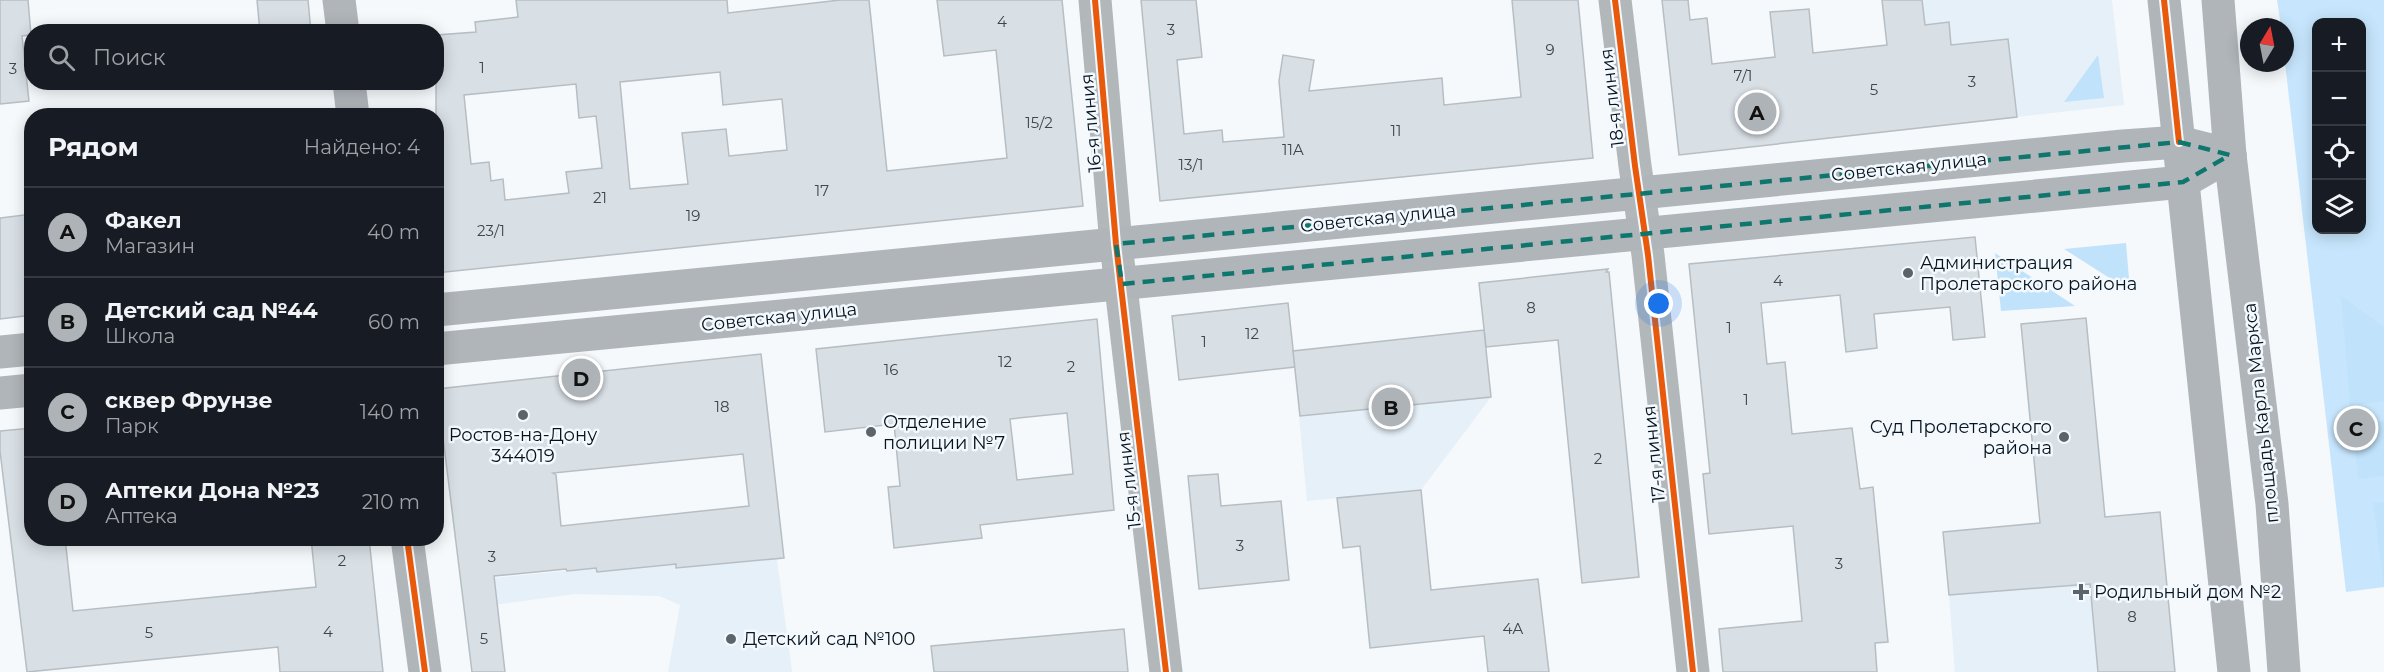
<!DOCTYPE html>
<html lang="ru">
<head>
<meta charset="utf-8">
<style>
	body { margin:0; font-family:Montserrat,sans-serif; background:#20242c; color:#f1f3f6 }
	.controls { position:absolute; right:18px; top:18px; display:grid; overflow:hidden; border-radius:12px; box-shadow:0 3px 15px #0003 }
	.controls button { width:54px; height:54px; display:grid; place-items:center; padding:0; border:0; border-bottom:2px solid #363941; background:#171b24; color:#f1f3f6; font:30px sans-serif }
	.compass { position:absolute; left:2240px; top:18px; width:54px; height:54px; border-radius:50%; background:#171b24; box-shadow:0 3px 15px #0003; rotate:10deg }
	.you { position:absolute; left:1659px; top:304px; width:21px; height:21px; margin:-15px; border:4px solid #fff; border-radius:50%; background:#1a73e8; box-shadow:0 0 0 9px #1a73e833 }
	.badge { display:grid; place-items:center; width:39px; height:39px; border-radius:50%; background:#aeb3b7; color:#111; font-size:20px; font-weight:700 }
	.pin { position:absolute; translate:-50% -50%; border:3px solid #fff; box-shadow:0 2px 6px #0006 }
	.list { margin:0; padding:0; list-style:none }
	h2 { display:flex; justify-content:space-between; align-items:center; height:78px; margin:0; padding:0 24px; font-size:26px }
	h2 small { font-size:20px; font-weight:400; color:#9ea1a6 }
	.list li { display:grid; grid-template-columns:39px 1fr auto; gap:18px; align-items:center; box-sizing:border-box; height:90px; padding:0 24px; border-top:2px solid #363941 }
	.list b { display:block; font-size:22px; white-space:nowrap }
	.list p { margin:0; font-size:20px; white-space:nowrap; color:#9ea1a6 }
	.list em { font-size:20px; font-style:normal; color:#9ea1a6 }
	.icon { flex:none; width:33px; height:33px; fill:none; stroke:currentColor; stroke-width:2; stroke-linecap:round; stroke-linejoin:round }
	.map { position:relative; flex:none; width:2384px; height:672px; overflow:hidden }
	.search { position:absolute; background:#171b24; box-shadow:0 3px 15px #0003; left:24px; top:24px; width:420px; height:66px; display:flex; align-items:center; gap:15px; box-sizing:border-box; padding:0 21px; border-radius:24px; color:#9ea1a6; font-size:22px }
	.panel { position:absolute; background:#171b24; box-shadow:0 3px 15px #0003; left:24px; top:108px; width:420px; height:438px; border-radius:24px }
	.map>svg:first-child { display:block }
</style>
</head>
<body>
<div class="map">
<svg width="2384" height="672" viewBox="0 0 2384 672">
	<rect width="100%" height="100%" fill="#f6f9fb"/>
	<!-- built -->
	<g fill="#e6f0f8">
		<path d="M1922,0H2112L2124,105L1934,126Z"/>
		<path d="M1484,330L1491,397L1421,490L1307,501L1293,351Z"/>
		<path d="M2160,512L2175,672H1955L1949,595L2040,588L2035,523Z"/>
		<path d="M777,559L792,672H668L680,605L659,596L575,594L464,609L461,581L596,568L597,572L676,564L677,568Z"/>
	</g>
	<!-- green -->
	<path fill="#c7e6fd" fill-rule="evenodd" d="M2277,0H2384V587L2346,592L2285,63V27H2281ZM2316,22H2362V230H2316Z"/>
	<!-- forest -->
	<g fill="#c0e2fa">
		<path d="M2098,55L2104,98L2064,102Z"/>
		<path d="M2126,243L2130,291L2064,249Z"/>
		<path d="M1995,253L2075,306L2001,311Z"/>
		<path d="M2341,296L2384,327V401L2350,406Z"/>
		<path d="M2384,421V476L2358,479L2353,425Z"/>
		<path d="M2384,502V586L2373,503Z"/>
	</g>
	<!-- building -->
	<g fill="#d8dfe5" stroke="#b6bec3" stroke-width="1.5" fill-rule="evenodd">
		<path d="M0,0H28L31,35L22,36L29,101L0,104Z"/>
		<path d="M257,0H308L311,32H260Z"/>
		<path d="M516,0H727L728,13L840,0H869L887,171L1007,158L996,50L944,56L937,0H1062L1083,206L436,273V35L476,32L475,22L518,17ZM720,72L723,105L782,99L787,150L729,156L726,129L682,133L688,184L630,189L620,82ZM576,84L579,118L596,116L602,168L566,172L569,193L505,200L503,179L491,181L489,162L471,164L464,95Z"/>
		<path d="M1141,0H1196L1202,57L1177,60L1184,134L1222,130L1223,142L1284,137L1279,81L1283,55L1314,60L1309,91L1442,78L1444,105L1521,97L1512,0H1578L1593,158L1160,201Z"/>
		<path d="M1662,0H1688L1690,20L1707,18L1712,64L1775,57L1770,12L1809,9L1813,53L1887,45L1882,0H1922L1925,25L1949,22L1951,45L2008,39L2017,117L1679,155Z"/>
		<path d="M32,214V315L0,319V218Z"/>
		<path d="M1975,237L1985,337L1953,340L1950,307L1874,314L1877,348L1846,352L1840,295L1761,303L1767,364L1785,362L1792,434L1852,428L1860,489L1873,487L1888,642L1875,643L1877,672H1723L1719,629L1802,621L1793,526L1709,534L1703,474L1710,473L1689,264Z"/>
		<path d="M1608,269L1606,272H1609L1639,577L1582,583L1558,340L1486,347L1479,283Z"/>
		<path d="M1288,303L1295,367L1179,380L1172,316Z"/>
		<path d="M2086,318L2105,517L2160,512L2175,672H2098L2090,584L1949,595L1943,532L2040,523L2021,324Z"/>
		<path d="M1097,319L1114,510L980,525L982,538L894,548L888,487L900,486L894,424L825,432L816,349ZM1067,413L1073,474L1017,480L1010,419Z"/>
		<path d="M1484,330L1491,397L1300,416L1293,351Z"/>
		<path d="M761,354L784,558L676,568V564L597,572L596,568L567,571L566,569L494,576L505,672H472L437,389ZM743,454L749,506L561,526L556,475L553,473Z"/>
		<path d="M32,428V538H65L73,611L316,587L311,538H369L383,672H280L278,647L27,672L0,451V431Z"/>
		<path d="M1218,474L1221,506L1281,501L1289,580L1199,589L1188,476Z"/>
		<path d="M1421,490L1431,590L1538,579L1549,672H1488L1484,636L1370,648L1360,546L1343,548L1337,498Z"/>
		<path d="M1124,629L1128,672H934L931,646Z"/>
	</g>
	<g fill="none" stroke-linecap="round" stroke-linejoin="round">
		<!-- street -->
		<g stroke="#b2b7ba" stroke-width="33">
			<path d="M1095,0L1116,244L1166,672"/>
			<path d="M1615,0L1635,166L1648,255L1693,672"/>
		</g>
		<!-- secondary -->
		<g stroke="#b0b5ba" stroke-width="33">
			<path d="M339,0L343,32"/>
			<path d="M2164,0L2234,672"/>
			<path d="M2218,0L2230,155L2272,504L2284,672"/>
			<path d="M349,82L353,116"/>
			<path d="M436,310L2123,146L2179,142L2230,155"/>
			<path d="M436,349L2183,182L2230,155"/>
			<path d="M0,352L32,349"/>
			<path d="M0,393L32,390"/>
			<path d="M407,538L425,672"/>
		</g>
		<defs>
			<g id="cycleway">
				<path d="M1095,0L1116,244L1166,672"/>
				<path d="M1615,0L1635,166L1648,255L1693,672"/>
				<path d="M2164,0L2179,142"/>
				<path d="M407,538L425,672"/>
			</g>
		</defs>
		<!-- cycleway casing -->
		<use href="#cycleway" stroke="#f3f9fe" stroke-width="10"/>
		<!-- cycleway -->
		<use href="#cycleway" stroke="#e8590c" stroke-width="6"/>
	</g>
	<!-- marked area -->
	<path fill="none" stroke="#0f766e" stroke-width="4.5" stroke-dasharray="12 8" stroke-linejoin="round" d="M2179,142L2230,155L2183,182L1122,284L1116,244Z"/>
	<!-- markers -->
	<g fill="#5b646a" stroke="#f3f9fe" stroke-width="2">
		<circle cx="1908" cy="273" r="6"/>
		<circle cx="523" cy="415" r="6"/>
		<circle cx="871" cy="432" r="6"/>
		<circle cx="2064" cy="437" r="6"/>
		<path d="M2078 583h6v6h6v6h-6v6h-6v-6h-6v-6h6z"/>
		<circle cx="731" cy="639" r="6"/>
	</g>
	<g text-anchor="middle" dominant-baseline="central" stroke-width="5" stroke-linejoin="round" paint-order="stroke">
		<!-- number labels -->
		<g font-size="15" fill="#3c474e">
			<text x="1002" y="21">4</text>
			<text x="1171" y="29">3</text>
			<text x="1550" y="49">9</text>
			<text x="482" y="67">1</text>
			<text x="13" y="68">3</text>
			<text x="1743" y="75">7/1</text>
			<text x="1972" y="81">3</text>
			<text x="1874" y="89">5</text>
			<text x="1039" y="122">15/2</text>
			<text x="1396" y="130">11</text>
			<text x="1293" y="149">11А</text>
			<text x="1191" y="164">13/1</text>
			<text x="822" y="190">17</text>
			<text x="600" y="197">21</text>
			<text x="693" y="215">19</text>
			<text x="491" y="230">23/1</text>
			<text x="1778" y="280">4</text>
			<text x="1531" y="307">8</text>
			<text x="1729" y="327">1</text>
			<text x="1252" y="333">12</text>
			<text x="1204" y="341">1</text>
			<text x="1005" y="361">12</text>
			<text x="1071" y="366">2</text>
			<text x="891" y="369">16</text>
			<text x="1746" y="399">1</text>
			<text x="722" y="406">18</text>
			<text x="1598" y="458">2</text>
			<text x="1240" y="545">3</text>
			<text x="492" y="556">3</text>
			<text x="342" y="560">2</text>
			<text x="1839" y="563">3</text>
			<text x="2132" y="616">8</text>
			<text x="1513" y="628">4А</text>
			<text x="328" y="631">4</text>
			<text x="149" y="632">5</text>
			<text x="484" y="638">5</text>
		</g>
		<!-- street labels -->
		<g font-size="18" fill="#08141c" stroke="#f3f9fe">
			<text transform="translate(1612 98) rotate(-97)">18-я линия</text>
			<text transform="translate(1091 123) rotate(-95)">16-я линия</text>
			<text transform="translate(1909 167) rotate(-6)">Советская улица</text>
			<text transform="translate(1378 218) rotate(-6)">Советская улица</text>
			<text transform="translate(779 317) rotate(-6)">Советская улица</text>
			<text transform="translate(2261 413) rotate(-96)">площадь Карла Маркса</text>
			<text transform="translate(1654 454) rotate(-96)">17-я линия</text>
			<text transform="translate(1129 480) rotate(-97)">15-я линия</text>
		</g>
		<!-- poi labels -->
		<g font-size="18" fill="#08141c" stroke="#f3f9fe" text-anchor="start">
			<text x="1920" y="263">Администрация<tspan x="1920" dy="21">Пролетарского района</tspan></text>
			<text x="883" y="422">Отделение<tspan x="883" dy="21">полиции №7</tspan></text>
			<text x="2052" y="427" text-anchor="end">Суд Пролетарского<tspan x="2052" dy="21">района</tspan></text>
			<text x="523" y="435" text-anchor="middle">Ростов-на-Дону<tspan x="523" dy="21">344019</tspan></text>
			<text x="2094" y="592">Родильный дом №2</text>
			<text x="743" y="639">Детский сад №100</text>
		</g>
	</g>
</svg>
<div class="controls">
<button>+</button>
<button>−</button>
<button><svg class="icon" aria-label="locate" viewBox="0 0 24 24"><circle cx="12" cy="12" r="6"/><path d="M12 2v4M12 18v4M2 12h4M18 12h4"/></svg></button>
<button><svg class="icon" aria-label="layers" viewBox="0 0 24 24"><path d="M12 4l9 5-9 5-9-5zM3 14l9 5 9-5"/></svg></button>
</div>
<svg class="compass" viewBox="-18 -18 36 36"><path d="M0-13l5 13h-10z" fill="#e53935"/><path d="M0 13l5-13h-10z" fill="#9ea1a6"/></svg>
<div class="you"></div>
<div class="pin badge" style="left:1757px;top:112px">A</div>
<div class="pin badge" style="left:1391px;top:407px">B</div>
<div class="pin badge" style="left:2356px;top:428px">C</div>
<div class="pin badge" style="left:581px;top:378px">D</div>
<div class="search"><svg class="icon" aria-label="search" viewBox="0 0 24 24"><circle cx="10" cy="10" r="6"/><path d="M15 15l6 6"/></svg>Поиск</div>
<section class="panel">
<h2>Рядом<small>Найдено: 4</small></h2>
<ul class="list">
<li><span class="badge">A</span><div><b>Факел</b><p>Магазин</p></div><em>40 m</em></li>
<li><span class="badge">B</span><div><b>Детский сад №44</b><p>Школа</p></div><em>60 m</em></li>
<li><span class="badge">C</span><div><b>сквер Фрунзе</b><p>Парк</p></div><em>140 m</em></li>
<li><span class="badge">D</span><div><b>Аптеки Дона №23</b><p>Аптека</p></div><em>210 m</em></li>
</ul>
</section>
</div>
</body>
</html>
